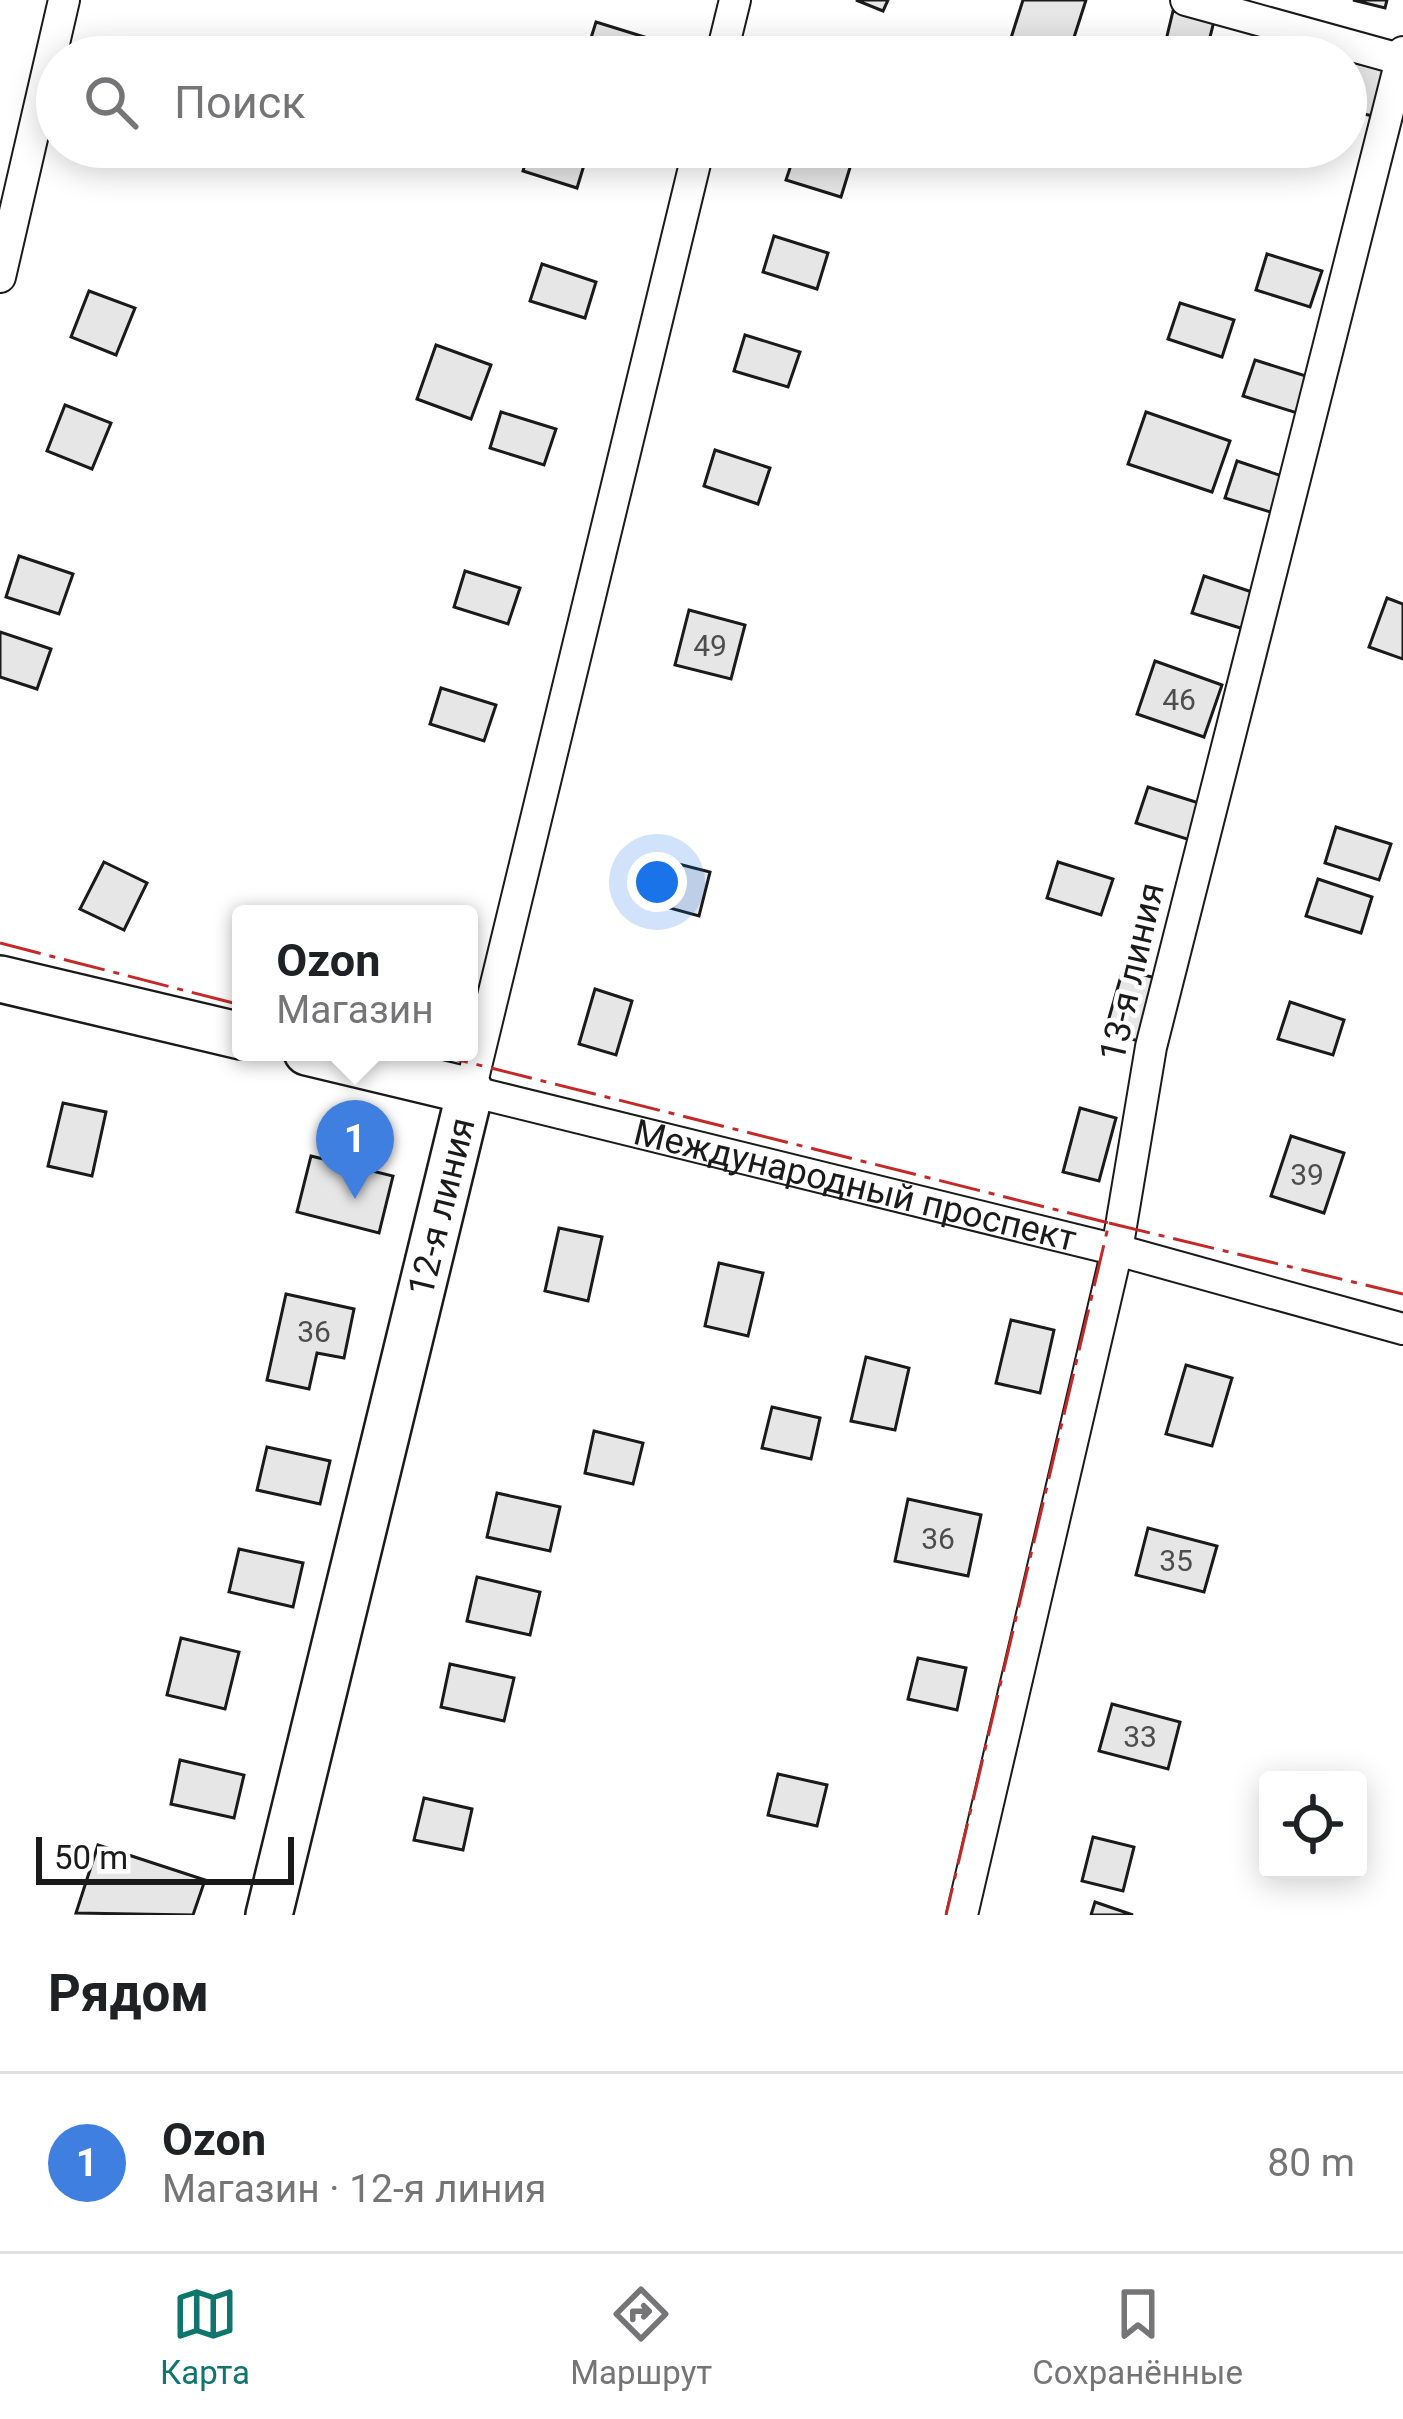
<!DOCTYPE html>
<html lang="ru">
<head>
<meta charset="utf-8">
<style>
	body { margin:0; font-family:Roboto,sans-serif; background:#f6f6f6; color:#202124 }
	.controls { position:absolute; right:36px; bottom:36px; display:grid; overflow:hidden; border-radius:12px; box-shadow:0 6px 30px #0003 }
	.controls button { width:108px; height:108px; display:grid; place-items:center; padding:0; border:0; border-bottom:3px solid #e0e0e0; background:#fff; color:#202124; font:60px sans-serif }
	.scale { position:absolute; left:36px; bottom:30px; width:258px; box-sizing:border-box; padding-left:12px; border:6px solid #1a1a1a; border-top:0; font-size:33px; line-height:42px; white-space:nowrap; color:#1a1a1a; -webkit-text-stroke:9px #fff; paint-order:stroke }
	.you { position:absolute; left:657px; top:882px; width:42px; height:42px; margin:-30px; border:9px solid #fff; border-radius:50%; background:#1a73e8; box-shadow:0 0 0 18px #1a73e833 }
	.badge { display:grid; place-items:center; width:78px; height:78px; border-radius:50%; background:#0f766e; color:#fff; font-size:39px; font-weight:700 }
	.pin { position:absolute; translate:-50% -99px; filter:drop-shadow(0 3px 6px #0008) }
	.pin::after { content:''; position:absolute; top:63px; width:42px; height:36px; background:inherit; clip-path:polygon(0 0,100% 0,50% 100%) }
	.popup { position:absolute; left:232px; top:905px; width:246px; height:156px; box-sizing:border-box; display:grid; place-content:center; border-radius:12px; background:#fff; filter:drop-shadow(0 3px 9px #0005); font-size:39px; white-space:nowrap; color:#757577 }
	.popup b { font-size:45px; color:#202124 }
	.popup::after { content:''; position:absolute; left:50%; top:100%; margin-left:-24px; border:24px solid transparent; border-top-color:#fff }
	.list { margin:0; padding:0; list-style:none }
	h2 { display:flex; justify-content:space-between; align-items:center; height:156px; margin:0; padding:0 48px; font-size:51px }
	h2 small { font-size:39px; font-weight:400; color:#757577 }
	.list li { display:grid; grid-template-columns:78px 1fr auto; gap:36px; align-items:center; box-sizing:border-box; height:180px; padding:0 48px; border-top:3px solid #e0e0e0 }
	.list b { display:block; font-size:45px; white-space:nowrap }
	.list p { margin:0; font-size:39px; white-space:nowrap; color:#757577 }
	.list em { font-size:39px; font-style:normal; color:#757577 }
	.icon { flex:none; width:66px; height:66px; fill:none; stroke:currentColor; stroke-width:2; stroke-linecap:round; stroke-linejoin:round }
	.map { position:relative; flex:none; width:1403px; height:1915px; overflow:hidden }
	.search { position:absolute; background:#fff; box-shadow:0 6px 30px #0003; left:36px; right:36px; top:36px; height:132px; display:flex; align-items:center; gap:30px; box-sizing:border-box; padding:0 42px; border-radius:66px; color:#757577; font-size:45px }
	.sheet { height:336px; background:#fff }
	nav { display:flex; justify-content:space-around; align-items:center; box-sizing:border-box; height:168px; border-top:3px solid #e0e0e0; background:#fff; font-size:33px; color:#757577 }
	nav a { display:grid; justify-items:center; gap:6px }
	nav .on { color:#0f766e }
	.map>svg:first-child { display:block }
</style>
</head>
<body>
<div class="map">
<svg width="1403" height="1915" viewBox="0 0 1403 1915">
	<rect width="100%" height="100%" fill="#fff"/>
	<!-- building -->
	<g fill="#e6e6e6" stroke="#1a1a1a" stroke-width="3">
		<path d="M856,0H888L883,11Z"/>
		<path d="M1023,0H1086L1068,56L1011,38Z"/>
		<path d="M1353,0H1387L1385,8Z"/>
		<path d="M1173,11L1214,21L1205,57H1162Z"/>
		<path d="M596,22L651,39L645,57H585Z"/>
		<path d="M1346,61L1388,70L1377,117L1346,110Z"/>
		<path d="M530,147L588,152L577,188L523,171Z"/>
		<path d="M797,147L852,161L841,197L786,180Z"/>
		<path d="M774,236L828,253L817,289L763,272Z"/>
		<path d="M1267,254L1322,271L1310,307L1256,290Z"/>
		<path d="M542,264L596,282L585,318L530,301Z"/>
		<path d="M89,291L135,308L116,355L71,337Z"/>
		<path d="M1180,303L1234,320L1222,357L1168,339Z"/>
		<path d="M745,335L800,352L788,387L734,371Z"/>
		<path d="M436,345L491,365L471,419L417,399Z"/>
		<path d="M1255,360L1309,377L1297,413L1243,396Z"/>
		<path d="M65,405L111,423L92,469L47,451Z"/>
		<path d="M501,412L556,429L544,465L490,448Z"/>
		<path d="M1146,412L1230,441L1212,492L1128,464Z"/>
		<path d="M715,450L770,468L758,504L704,486Z"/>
		<path d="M1237,461L1291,479L1280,515L1225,498Z"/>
		<path d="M19,556L73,574L59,614L6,597Z"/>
		<path d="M465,571L520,588L508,624L454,607Z"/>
		<path d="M1204,576L1258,594L1247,630L1192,613Z"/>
		<path d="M1387,598L1403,604V659L1369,647Z"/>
		<path d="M689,610L745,625L731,679L675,665Z"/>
		<path d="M0,632L51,649L37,689L0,677Z"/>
		<path d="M1155,661L1222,685L1204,737L1137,714Z"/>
		<path d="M441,688L496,705L484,741L430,724Z"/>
		<path d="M1148,787L1202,804L1190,840L1136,823Z"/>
		<path d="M1336,827L1391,844L1379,880L1325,863Z"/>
		<path d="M655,858L710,872L699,916L644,901Z"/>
		<path d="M104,862L147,883L124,930L80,909Z"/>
		<path d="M1058,862L1113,879L1101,915L1047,898Z"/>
		<path d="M1318,879L1372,897L1361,933L1306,916Z"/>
		<path d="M1123,969L1159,979L1142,1042L1105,1032Z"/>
		<path d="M595,989L632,1001L616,1055L579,1044Z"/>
		<path d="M1290,1002L1344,1020L1333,1055L1278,1039Z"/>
		<path d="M63,1103L106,1112L92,1176L48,1166Z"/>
		<path d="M1080,1108L1116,1118L1099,1181L1063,1172Z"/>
		<path d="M1291,1136L1344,1153L1324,1213L1271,1196Z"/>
		<path d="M311,1156L393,1176L379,1233L297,1212Z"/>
		<path d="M559,1228L602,1237L588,1301L545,1291Z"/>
		<path d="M719,1263L763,1273L748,1336L705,1326Z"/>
		<path d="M286,1294L354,1309L344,1358L317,1353L309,1389L267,1380Z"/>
		<path d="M1011,1320L1054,1330L1040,1393L996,1383Z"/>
		<path d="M866,1357L909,1368L895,1430L851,1421Z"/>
		<path d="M1186,1365L1232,1378L1212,1446L1166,1434Z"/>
		<path d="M772,1407L820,1418L811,1459L762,1448Z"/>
		<path d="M594,1431L643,1443L633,1484L585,1473Z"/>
		<path d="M267,1447L330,1461L320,1504L257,1490Z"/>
		<path d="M497,1493L560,1507L550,1551L487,1537Z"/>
		<path d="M908,1499L981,1515L968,1576L895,1561Z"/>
		<path d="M1148,1528L1217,1546L1204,1592L1136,1575Z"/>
		<path d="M239,1549L303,1563L293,1607L229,1592Z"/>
		<path d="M477,1577L540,1592L530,1635L467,1621Z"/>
		<path d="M181,1638L239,1652L225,1709L167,1695Z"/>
		<path d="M918,1658L966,1668L957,1710L908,1699Z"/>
		<path d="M450,1664L514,1678L504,1721L441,1707Z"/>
		<path d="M1112,1704L1180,1722L1168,1769L1099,1751Z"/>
		<path d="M180,1760L244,1775L234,1818L171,1804Z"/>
		<path d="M778,1774L827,1785L817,1826L768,1815Z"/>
		<path d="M424,1798L472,1809L463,1850L414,1840Z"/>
		<path d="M1093,1837L1134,1847L1123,1891L1082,1881Z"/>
		<path d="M98,1845L205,1880L193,1915L76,1913Z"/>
		<path d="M1095,1902L1133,1915H1091Z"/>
	</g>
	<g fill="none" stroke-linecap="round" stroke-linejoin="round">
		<defs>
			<g id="street">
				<path d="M1186,0L1403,60"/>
				<path d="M721,57L735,0"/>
				<path id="s1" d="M699,147L470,1091L1117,1250L1403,1329"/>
				<path d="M0,277L64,0"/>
				<path d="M962,1915L1117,1250L1151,1047L1403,52"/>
			</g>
			<g id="secondary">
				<path d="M0,979L241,1036"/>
				<path id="s2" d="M269,1915L470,1091L307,1052"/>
			</g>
		</defs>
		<!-- street casing -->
		<use href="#street" stroke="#1a1a1a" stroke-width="34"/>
		<!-- secondary casing -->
		<use href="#secondary" stroke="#1a1a1a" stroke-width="50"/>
		<!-- street -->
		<use href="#street" stroke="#fff" stroke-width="30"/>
		<!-- secondary -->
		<use href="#secondary" stroke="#fff" stroke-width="45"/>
		<!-- power -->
		<g stroke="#c62828" stroke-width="3" stroke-dasharray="42 9 6 9" stroke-linecap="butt">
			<path d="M0,943L241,1005"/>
			<path d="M427,1052L1109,1223L946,1915"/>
			<path d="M1109,1223L1403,1294"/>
		</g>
	</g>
	<g text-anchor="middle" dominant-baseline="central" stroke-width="9" stroke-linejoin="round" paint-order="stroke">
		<!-- number labels -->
		<g font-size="30" fill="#4d4d4d">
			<text x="710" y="645">49</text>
			<text x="1179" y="699">46</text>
			<text x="1307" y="1174">39</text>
			<text x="314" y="1331">36</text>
			<text x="938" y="1538">36</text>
			<text x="1176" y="1560">35</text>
			<text x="1140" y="1736">33</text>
		</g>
		<!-- street labels -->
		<g font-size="36" fill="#1a1a1a" stroke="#fff">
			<text transform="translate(1132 972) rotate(-77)">13-я линия</text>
			<text stroke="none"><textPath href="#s1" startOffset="1368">Международный проспект</textPath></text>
			<text stroke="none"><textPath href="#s2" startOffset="729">12-я линия</textPath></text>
		</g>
	</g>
</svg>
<div class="controls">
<button><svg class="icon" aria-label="locate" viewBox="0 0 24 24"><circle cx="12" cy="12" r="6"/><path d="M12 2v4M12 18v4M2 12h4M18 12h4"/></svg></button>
</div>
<div class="scale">50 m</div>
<div class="you"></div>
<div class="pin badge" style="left:355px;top:1199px;background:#3f7fe0">1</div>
<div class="popup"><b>Ozon</b>Магазин</div>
<div class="search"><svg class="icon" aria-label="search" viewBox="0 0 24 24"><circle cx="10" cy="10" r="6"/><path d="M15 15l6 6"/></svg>Поиск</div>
</div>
<section class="sheet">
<h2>Рядом<small></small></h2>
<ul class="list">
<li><span class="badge" style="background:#3f7fe0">1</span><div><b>Ozon</b><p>Магазин · 12-я линия</p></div><em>80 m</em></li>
</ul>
</section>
<nav>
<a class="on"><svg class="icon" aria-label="map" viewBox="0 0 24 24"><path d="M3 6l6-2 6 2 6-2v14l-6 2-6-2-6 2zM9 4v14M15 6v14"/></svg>Карта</a>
<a><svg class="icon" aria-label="directions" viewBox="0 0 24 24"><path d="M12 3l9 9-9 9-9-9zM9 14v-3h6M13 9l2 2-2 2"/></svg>Маршрут</a>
<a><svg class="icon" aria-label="saved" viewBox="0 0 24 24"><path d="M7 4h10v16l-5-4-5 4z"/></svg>Сохранённые</a>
</nav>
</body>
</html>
